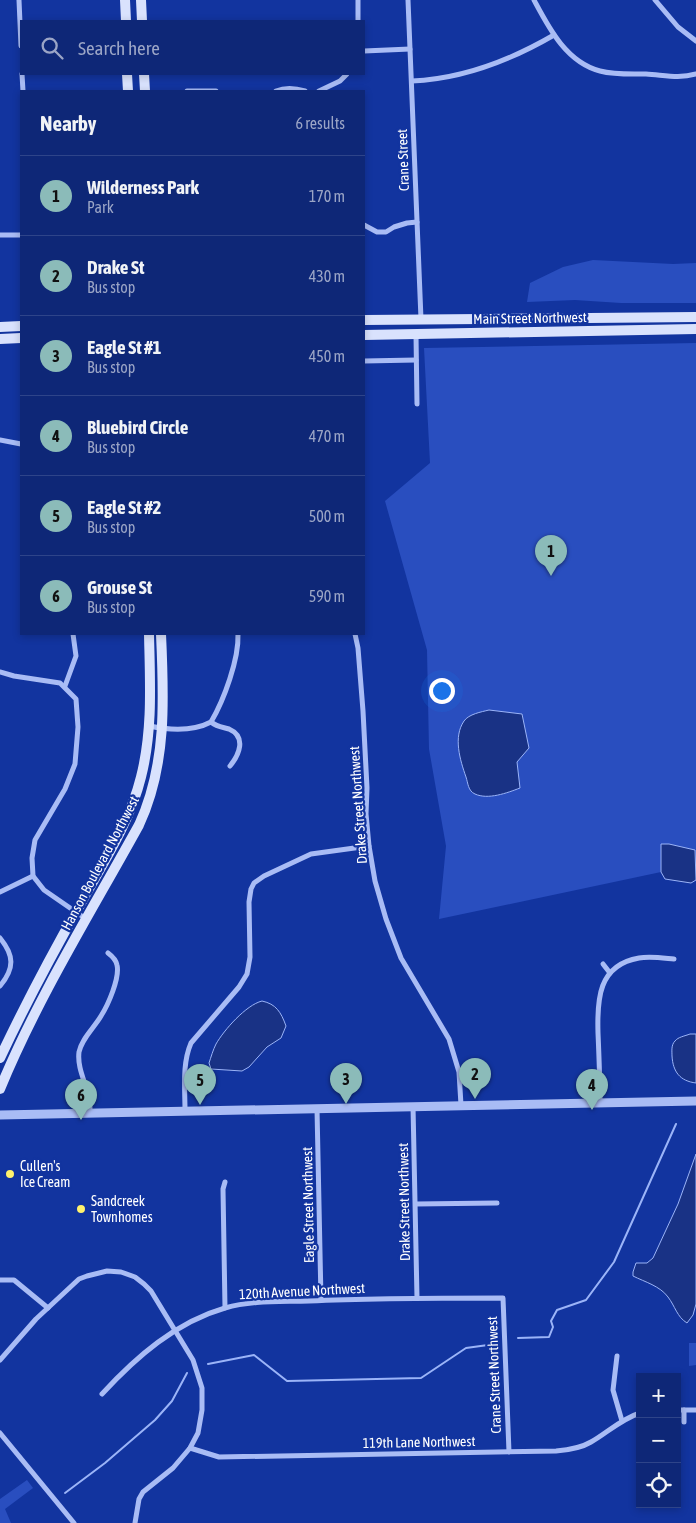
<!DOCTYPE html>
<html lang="en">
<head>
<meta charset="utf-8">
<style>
	body { margin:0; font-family:"Asap Condensed",sans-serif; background:#172f7c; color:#f1f3f6 }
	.controls { position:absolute; right:15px; bottom:15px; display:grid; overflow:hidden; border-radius:0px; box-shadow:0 2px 8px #0003 }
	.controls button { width:45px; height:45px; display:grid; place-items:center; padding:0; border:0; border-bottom:1px solid #2e4489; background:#0e2777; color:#f1f3f6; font:25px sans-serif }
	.you { position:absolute; left:441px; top:690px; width:18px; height:18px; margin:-12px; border:4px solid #fff; border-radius:50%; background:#1a73e8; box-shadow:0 0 0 8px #1a73e833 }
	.badge { display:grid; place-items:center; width:32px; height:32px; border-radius:50%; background:#8bbbb9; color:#111; font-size:16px; font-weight:700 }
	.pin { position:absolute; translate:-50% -41px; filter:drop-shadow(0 1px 2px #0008) }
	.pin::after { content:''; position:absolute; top:26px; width:18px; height:15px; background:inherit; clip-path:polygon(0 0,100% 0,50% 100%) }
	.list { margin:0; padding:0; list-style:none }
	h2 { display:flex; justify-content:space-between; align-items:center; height:65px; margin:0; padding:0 20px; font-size:21px }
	h2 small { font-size:16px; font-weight:400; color:#9ba5c6 }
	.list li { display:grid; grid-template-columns:32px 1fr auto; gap:15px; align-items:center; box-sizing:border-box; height:80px; padding:0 20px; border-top:1px solid #2e4489 }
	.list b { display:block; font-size:19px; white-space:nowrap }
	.list p { margin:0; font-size:16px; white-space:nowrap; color:#9ba5c6 }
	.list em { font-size:16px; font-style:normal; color:#9ba5c6 }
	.icon { flex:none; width:28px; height:28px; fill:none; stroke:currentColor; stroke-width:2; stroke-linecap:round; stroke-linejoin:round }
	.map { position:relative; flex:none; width:696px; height:1523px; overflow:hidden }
	.search { position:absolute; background:#0e2777; box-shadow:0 2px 8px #0003; left:20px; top:20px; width:345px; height:55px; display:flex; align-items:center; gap:12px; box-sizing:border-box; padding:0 18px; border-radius:0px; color:#9ba5c6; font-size:19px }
	.panel { position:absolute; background:#0e2777; box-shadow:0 2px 8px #0003; left:20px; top:90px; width:345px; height:545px; border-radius:0px }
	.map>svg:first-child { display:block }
</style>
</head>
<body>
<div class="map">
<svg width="696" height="1523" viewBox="0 0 696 1523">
	<rect width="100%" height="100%" fill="#12349f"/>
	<!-- green -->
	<g fill="#294ebf">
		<path d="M593,260L673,264L696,263V303H621L575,300L527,302L530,283L563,267Z"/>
		<path d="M696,343V877L661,872L439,919L446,846L429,749L427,650L385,501L430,463L424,348Z"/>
		<path d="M689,1343H696V1365L689,1366Z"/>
		<path d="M27,1480L33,1488L5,1509L11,1523H0V1499Z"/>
	</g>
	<!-- water -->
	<g fill="#193285" stroke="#9bb4f8">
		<path d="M489,710L522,714L529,748L517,762L520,788C507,793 488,800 475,794C468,791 468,783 466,777C460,760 453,737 464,721C469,714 481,712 489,710Z"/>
		<path d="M661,844H669L695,850L696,880L691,883L665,879L661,872Z"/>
		<path d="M262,1001C276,1004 281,1012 286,1026L281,1038L267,1047L249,1067L242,1071L211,1069L209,1063C211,1057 213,1050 216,1044C224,1030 246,1005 262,1001Z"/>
		<path d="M690,1034H696V1083C680,1081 673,1072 672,1056C672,1051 671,1045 675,1041C678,1037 685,1036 690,1034Z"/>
		<path d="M696,1154V1304L693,1315L687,1323C677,1317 675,1306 668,1297C660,1286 645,1282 633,1276V1272L636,1263H647L653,1258L678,1204Z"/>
	</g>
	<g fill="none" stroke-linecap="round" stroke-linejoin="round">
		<!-- stream -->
		<g stroke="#9bb4f8" stroke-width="2">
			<path d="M518,1338L549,1337L553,1327L551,1321L557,1310L586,1300L614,1262L676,1124"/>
			<path d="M208,1364L254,1355L287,1381L421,1378L466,1348L488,1345"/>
			<path d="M65,1493L105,1463L155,1420L172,1401L187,1373"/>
		</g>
		<!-- minor -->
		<g stroke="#a9bcf5" stroke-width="5">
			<path d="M19,0L21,46"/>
			<path d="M358,0V21"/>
			<path d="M408,0L421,319"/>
			<path d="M534,0C549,28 566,62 600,71C615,75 631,74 646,74C664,75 679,79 696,74"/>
			<path d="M655,0L678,27L696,41"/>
			<path d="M364,51L410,49"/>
			<path d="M22,74L23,91"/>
			<path d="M412,81C462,79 511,60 554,35"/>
			<path d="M187,91H216"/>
			<path d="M276,91C286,87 295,88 305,91"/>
			<path d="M319,91L340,81L347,74"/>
			<path d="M364,225L377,232H386L394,227L407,223L417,222"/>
			<path d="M0,235H21"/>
			<path d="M416,335L417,404"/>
			<path d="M364,361L416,360"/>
			<path d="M0,440L21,444"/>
			<path d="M355,634L358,648L363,711L367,788L366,814L369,846L375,881L386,919L401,958L449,1039L459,1072L461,1105"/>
			<path d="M0,672L14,676L60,683L76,699L78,727L75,764L65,789L35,840L32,858L33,876L44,890L86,919"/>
			<path d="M65,686L76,656L73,634"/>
			<path d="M211,722C224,700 239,659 238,634"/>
			<path d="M149,726C169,730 192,732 211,722C217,727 222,727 229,729C247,737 239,755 230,766"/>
			<path d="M0,892L33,876"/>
			<path d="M0,938C14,955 15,968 0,986"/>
			<path d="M603,964L610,973"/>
			<path d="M600,1103C600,1079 599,1056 598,1033C597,1000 598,965 639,958C650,956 663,958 674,959"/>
			<path d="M413,1106L417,1298"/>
			<path d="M317,1109L321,1300"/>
			<path d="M185,1111C185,1088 182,1064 191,1043L239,987L247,974L250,957L249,902L251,889L254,883L264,876L311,854L369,846"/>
			<path d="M90,1113C90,1108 90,1103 89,1098C86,1083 77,1068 79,1052C82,1038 94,1028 101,1016C108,1005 120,978 117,965C116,960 112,956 108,953"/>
			<path d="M225,1182L223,1189L225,1308"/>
			<path d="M416,1204L497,1203"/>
			<path d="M0,1280H14L48,1308"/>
			<path d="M617,1356L613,1390L622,1421"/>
			<path d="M0,1360L36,1319L79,1279L87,1276L107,1271L121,1272L135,1277L144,1284L151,1291L193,1360L202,1388V1410L198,1433L190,1448L173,1468L143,1492L139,1499L135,1523"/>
			<path d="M102,1394C136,1357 176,1322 225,1308C252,1300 281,1302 309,1301C373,1298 438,1298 503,1298L509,1452"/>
			<path d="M677,1410H696"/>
			<path d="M684,1422V1410"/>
			<path d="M0,1433L74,1523"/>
			<path d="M190,1448L219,1457L556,1451C568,1450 581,1448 591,1442C607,1433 621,1419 640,1413"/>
		</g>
		<!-- tertiary -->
		<path stroke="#a9bcf5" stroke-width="9" d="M0,1115L696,1101"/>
		<!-- secondary -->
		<g stroke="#d9e2fd" stroke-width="10">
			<path d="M125,0L126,21"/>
			<path d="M141,0L142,21"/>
			<path d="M127,74L128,91"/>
			<path d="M144,74L145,91"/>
			<path d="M364,320L696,317"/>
			<path d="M0,327L21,326"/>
			<path d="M364,335L696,329"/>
			<path d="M0,339L21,338"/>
			<path d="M0,1058C25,1005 52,954 81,903C103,863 130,822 141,777C153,730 150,682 149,634"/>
			<path d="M0,1089C38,997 91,912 139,825C167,765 164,698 161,634"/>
		</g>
	</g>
	<!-- markers -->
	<g fill="#fff26d" stroke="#12349f" stroke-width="2">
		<circle cx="10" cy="1174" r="5"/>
		<circle cx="81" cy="1209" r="5"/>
	</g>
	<g text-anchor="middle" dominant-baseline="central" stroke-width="4.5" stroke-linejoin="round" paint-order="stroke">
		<!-- street labels -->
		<g font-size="14" fill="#fff" stroke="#12349f">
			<text transform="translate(403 160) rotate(-92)">Crane Street</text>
			<text transform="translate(530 318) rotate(-1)">Main Street Northwest</text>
			<text transform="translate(358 805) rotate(-94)">Drake Street Northwest</text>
			<text transform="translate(100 863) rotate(-62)">Hanson Boulevard Northwest</text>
			<text transform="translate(404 1202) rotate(-91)">Drake Street Northwest</text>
			<text transform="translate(308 1205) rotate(-91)">Eagle Street Northwest</text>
			<text transform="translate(302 1291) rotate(-3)">120th Avenue Northwest</text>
			<text transform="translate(494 1375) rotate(-92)">Crane Street Northwest</text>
			<text transform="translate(419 1442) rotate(-1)">119th Lane Northwest</text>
		</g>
		<!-- poi labels -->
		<g font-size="14" fill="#fff" stroke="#12349f" text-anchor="start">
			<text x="20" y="1166">Cullen's<tspan x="20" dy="16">Ice Cream</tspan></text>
			<text x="91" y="1201">Sandcreek<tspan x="91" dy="16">Townhomes</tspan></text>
		</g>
	</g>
</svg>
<div class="controls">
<button>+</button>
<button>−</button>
<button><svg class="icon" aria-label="locate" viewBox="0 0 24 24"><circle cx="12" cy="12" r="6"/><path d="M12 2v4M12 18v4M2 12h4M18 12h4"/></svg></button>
</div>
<div class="you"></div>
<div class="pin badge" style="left:551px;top:576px">1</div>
<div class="pin badge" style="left:475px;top:1099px">2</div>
<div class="pin badge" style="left:346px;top:1104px">3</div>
<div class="pin badge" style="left:592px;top:1110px">4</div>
<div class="pin badge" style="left:200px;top:1105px">5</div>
<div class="pin badge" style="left:81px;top:1120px">6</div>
<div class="search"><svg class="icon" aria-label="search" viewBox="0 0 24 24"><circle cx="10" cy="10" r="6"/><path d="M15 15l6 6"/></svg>Search here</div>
<section class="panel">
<h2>Nearby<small>6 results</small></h2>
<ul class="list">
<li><span class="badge">1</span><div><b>Wilderness Park</b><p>Park</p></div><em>170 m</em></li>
<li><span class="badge">2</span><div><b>Drake St</b><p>Bus stop</p></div><em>430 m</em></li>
<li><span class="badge">3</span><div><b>Eagle St #1</b><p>Bus stop</p></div><em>450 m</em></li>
<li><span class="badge">4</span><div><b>Bluebird Circle</b><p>Bus stop</p></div><em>470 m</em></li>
<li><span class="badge">5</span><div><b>Eagle St #2</b><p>Bus stop</p></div><em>500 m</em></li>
<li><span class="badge">6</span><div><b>Grouse St</b><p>Bus stop</p></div><em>590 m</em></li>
</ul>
</section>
</div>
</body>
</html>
